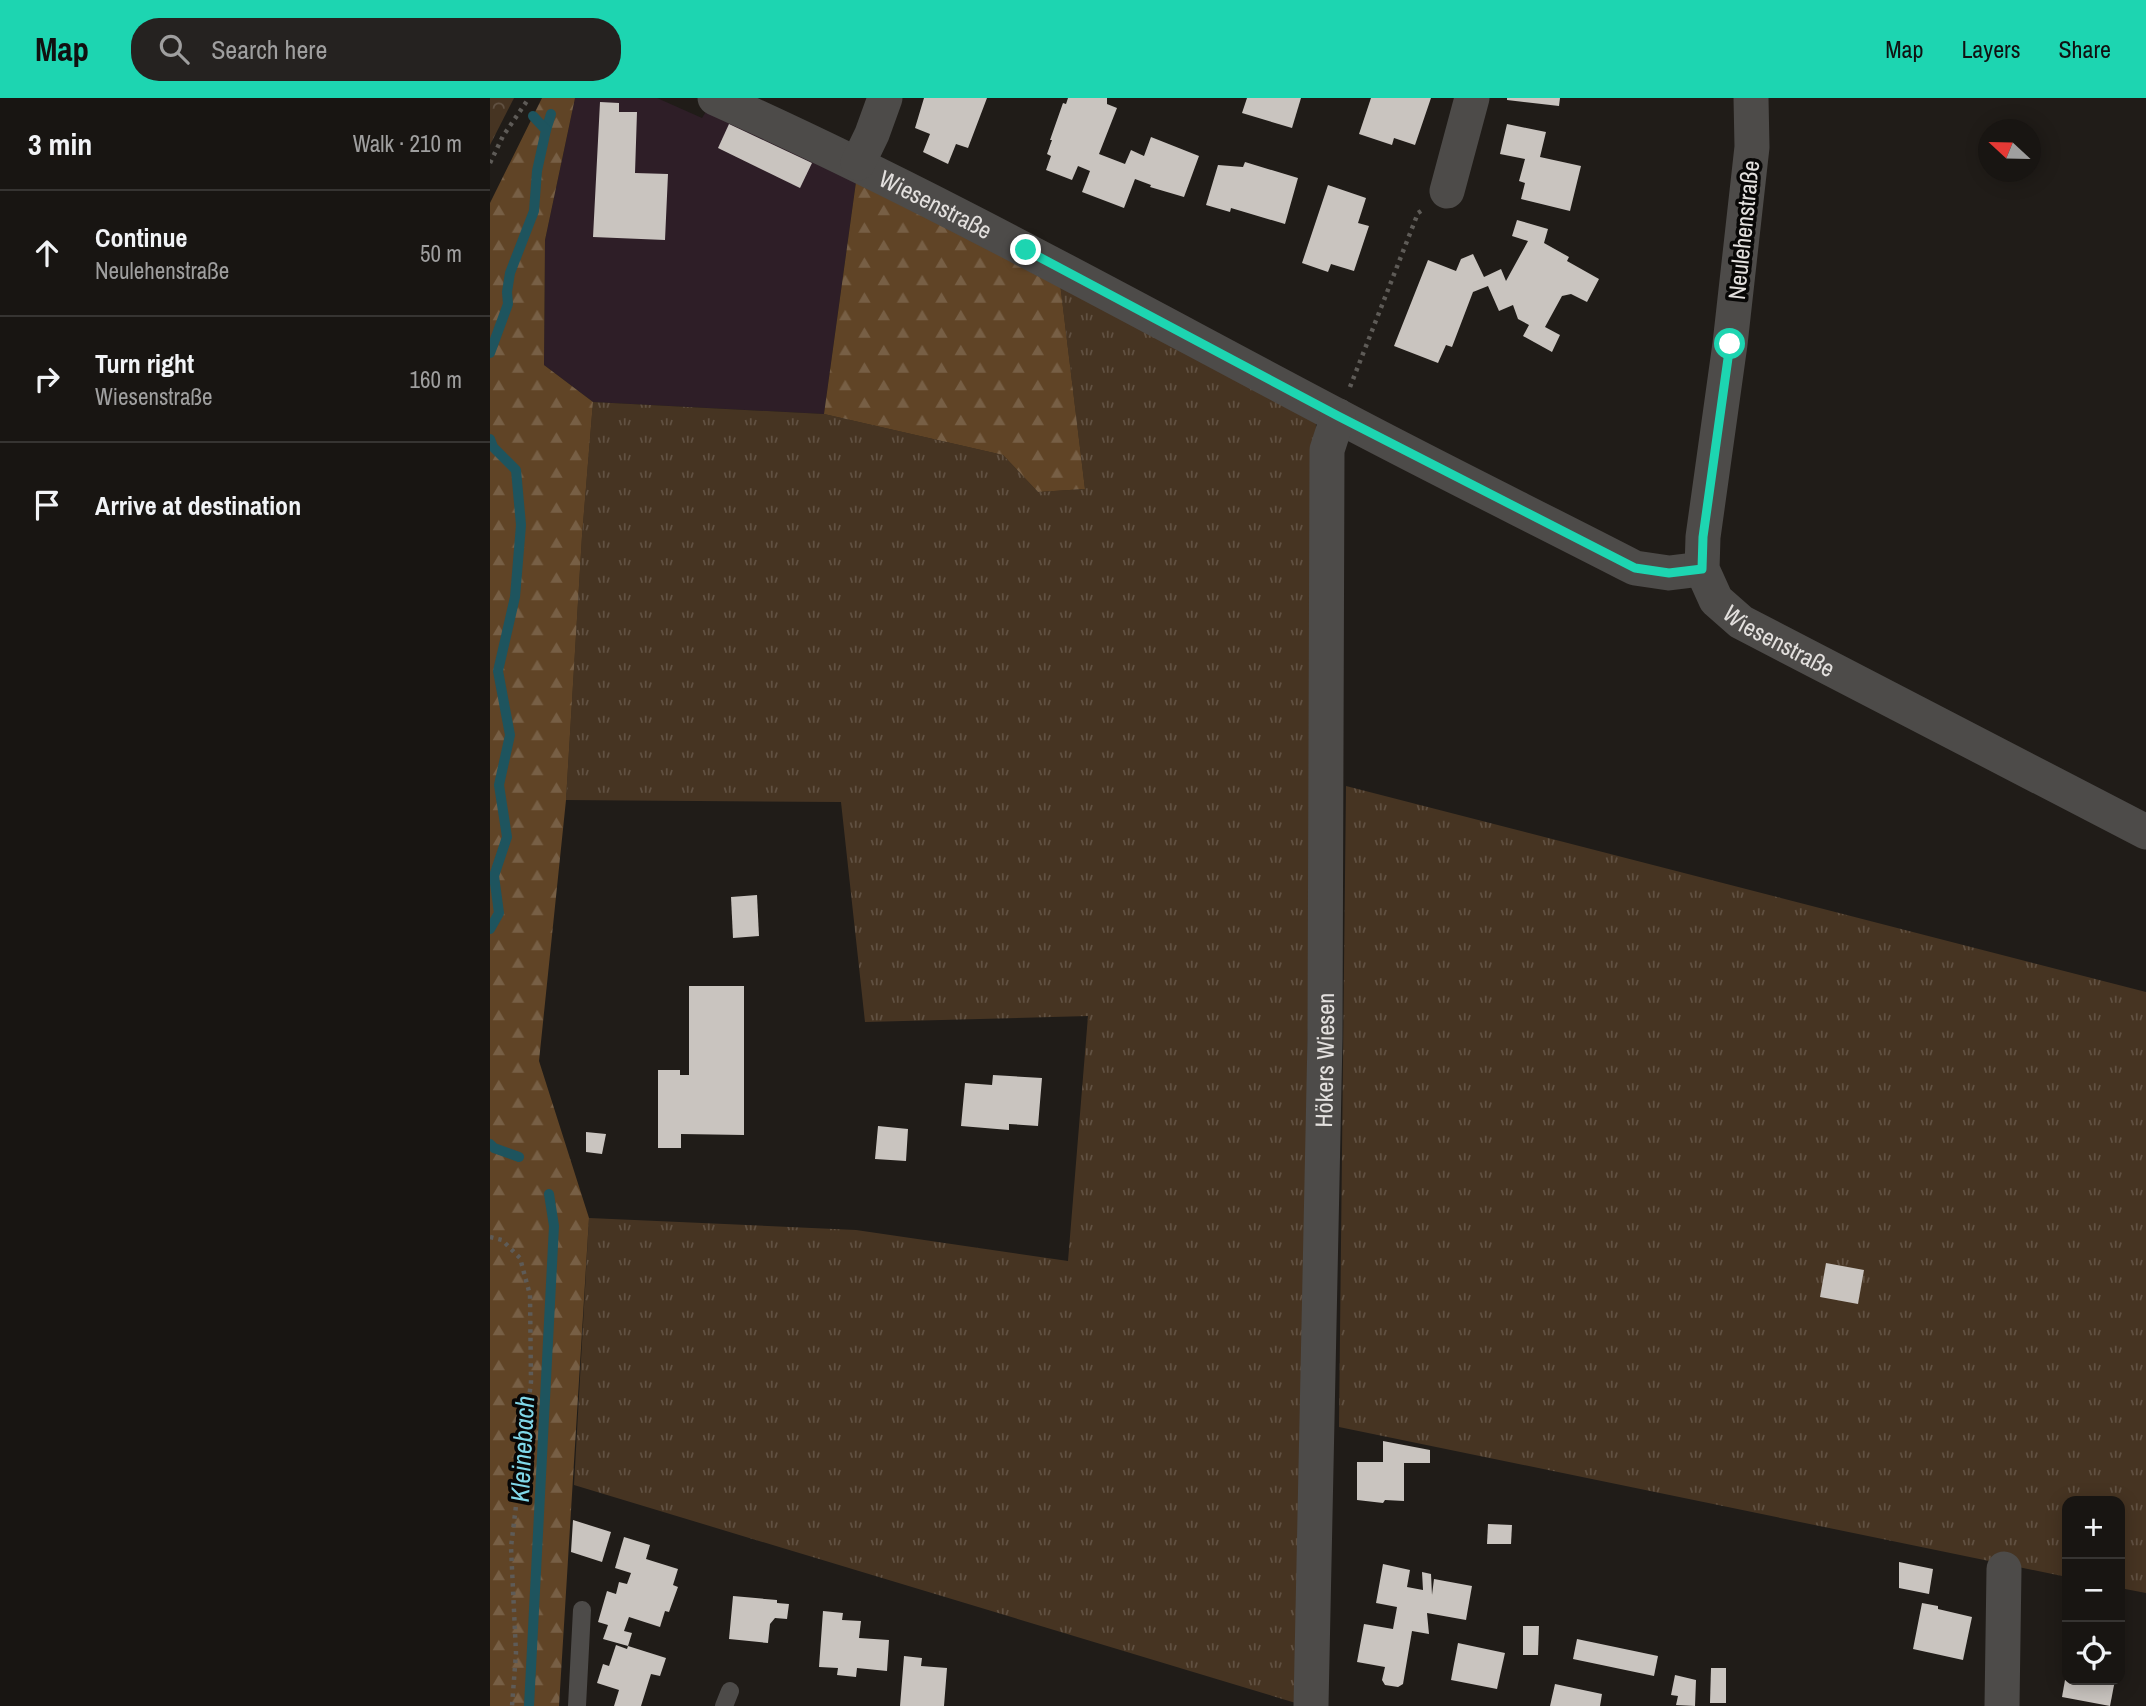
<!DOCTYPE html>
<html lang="en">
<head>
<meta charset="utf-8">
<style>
	body { margin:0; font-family:"Archivo Narrow",sans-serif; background:#252220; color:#f1f3f6 }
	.controls { position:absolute; right:21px; bottom:21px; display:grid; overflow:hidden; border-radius:14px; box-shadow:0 4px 18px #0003 }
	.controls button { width:63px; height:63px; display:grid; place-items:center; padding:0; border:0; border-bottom:2px solid #363432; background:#181512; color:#f1f3f6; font:35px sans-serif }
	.compass { position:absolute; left:1488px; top:21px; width:63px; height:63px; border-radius:50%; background:#181512; box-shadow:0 4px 18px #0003; rotate:292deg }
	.stop { position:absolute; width:21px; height:21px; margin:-16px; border:5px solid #1dd5b1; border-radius:50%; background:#fff }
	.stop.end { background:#1dd5b1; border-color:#fff; box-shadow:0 2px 7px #0008 }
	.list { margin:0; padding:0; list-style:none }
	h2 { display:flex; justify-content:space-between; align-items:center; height:91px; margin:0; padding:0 28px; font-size:30px }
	h2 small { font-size:23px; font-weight:400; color:#9f9f9f }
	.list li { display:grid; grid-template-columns:46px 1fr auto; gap:21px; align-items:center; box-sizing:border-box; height:126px; padding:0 28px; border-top:2px solid #363432 }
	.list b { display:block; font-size:26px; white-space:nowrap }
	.list p { margin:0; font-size:23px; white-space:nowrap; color:#9f9f9f }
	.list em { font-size:23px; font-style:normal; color:#9f9f9f }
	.icon { flex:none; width:38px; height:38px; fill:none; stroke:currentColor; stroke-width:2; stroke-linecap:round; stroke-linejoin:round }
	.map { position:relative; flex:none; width:1656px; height:1608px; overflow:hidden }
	header { display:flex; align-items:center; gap:42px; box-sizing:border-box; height:98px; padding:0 35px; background:#1dd5b1; color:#111 }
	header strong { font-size:33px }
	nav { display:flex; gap:38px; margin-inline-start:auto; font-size:24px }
	.search { width:490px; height:63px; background:#252220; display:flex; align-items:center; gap:18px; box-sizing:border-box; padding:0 24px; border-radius:28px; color:#9f9f9f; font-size:26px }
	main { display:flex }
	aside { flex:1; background:#181512 }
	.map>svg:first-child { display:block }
</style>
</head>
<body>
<header>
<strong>Map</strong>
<div class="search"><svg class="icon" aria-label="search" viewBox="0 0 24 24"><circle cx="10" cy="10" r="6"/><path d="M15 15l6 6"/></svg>Search here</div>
<nav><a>Map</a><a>Layers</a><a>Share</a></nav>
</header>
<main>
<aside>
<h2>3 min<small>Walk · 210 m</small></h2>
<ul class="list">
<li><svg class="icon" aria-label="ahead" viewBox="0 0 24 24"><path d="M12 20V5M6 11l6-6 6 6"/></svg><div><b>Continue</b><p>Neulehenstraße</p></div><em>50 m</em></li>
<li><svg class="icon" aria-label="right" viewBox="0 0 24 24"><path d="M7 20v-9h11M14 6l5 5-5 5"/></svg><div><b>Turn right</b><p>Wiesenstraße</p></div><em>160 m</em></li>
<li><svg class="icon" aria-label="arrive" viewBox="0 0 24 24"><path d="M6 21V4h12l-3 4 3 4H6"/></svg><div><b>Arrive at destination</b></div></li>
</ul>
</aside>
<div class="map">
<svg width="1656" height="1608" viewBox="0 0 1656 1608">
	<defs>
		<pattern id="grass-tufts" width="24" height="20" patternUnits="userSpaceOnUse" patternTransform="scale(1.75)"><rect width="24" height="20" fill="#463422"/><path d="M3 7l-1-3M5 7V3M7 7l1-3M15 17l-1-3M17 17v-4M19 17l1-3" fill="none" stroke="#615142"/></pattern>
		<pattern id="forest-firs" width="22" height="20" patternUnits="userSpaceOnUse" patternTransform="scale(1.75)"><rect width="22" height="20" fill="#604426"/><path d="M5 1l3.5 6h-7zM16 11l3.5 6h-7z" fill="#775f45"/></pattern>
		<pattern id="park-crowns" width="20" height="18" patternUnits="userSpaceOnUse" patternTransform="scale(1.75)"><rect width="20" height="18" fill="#463422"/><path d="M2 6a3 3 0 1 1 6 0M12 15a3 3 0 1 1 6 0" fill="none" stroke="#615142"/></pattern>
	</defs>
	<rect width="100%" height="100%" fill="#201c18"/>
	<!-- commercial -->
	<path fill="#2e1e27" d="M85,0H167L212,20L217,12L366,84L334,316L103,304L54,267L55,142Z"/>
	<!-- grass -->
	<g fill="url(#grass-tufts)">
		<path d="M570,185L826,324L809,1606L84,1387L99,1120L366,1132L578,1163L598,918L375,924L351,704L76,702L92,438L103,304L334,316L513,357L548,394L595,391Z"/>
		<path d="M856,688L1656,894V1495L1630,1490V1403H1577V1479L849,1329Z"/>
	</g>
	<!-- forest -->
	<g fill="url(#forest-firs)">
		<path d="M52,0H85L55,142L54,267L103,304L92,438L76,702L49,963L99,1120L69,1608H0V105Z"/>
		<path d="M366,84L570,185L595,391L548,394L513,357L334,316Z"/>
	</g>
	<!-- park -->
	<path fill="url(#park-crowns)" d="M0,0H24L0,47Z"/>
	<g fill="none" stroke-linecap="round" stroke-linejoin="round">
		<!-- stream -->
		<g stroke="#1e545e" stroke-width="10">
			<path d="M56,32L61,16"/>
			<path d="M0,255L18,206L17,194L20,175L44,113L47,73L56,32L43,18"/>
			<path d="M0,341L3,349L26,372L31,427L25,499L8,573L20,637L9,687L17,739L4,778L9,815L0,831"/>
			<path d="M0,1046L4,1050L29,1059"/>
			<path d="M39,1608L64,1128L59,1096"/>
		</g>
	</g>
	<!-- building -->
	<g fill="#c9c4bf">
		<path d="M434,0H497L478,50L466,46L458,66L433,54L440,36L425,30Z"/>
		<path d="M578,0H617V6L627,10L609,56L635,66L641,52L654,58L661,39L709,58L694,99L660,89L661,87L645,81L634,110L592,94L600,73L588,68L582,82L556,72L561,58L557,56L562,42H560L573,5L576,6Z"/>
		<path d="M757,0H811L802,30L752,15Z"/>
		<path d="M881,0H941L925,47L904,40L902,47L869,36Z"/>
		<path d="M1017,0H1070L1069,8L1017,2Z"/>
		<path d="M110,4L129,5V14H147L145,75L178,76L175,142L103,139Z"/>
		<path d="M239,26L322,65L310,90L228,50Z"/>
		<path d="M1017,26L1056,34L1050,59L1091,68L1080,113L1031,101L1035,85L1029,83L1035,61L1010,56Z"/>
		<path d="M755,64L808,80L795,126L741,110L740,114L716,107L728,67L753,69Z"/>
		<path d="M838,87L876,100L868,125L879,128L864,173L841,166L838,174L812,165Z"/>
		<path d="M1027,122L1058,131L1054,145L1079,159L1077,163L1109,181L1097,204L1081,196L1072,198L1055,229L1070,237L1062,254L1033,238L1039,227L1028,221L1023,207L1009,213L998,188L983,194L962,249L956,247L948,265L904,248L938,162L966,173L971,161L983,156L994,179L1011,171L1016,183L1038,143L1022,138Z"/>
		<path d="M267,797L269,838L243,840L241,799Z"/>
		<path d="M199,888H254V1037L191,1036V1050H168V972H190V977H199Z"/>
		<path d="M503,977L552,980L548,1028L519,1026V1032L471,1028L475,985L502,987Z"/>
		<path d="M388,1028L418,1031L416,1063L385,1061Z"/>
		<path d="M96,1034L116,1036L112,1056L96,1054Z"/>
		<path d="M1336,1165L1374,1172L1368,1206L1330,1199Z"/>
		<path d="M893,1343L940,1352V1365H914V1403L895,1402L893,1405L867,1402V1364H893Z"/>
		<path d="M83,1422L121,1434L112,1464L81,1454Z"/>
		<path d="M998,1426L1022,1427L1021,1446H997Z"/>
		<path d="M134,1439L160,1447L156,1461L188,1471L183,1487L188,1489L179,1514L175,1513L170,1529L139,1519L134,1533L142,1535L138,1548L113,1541L118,1527L108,1524L117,1493L126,1496L129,1484L137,1486L141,1475L125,1470Z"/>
		<path d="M1409,1464L1443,1471L1439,1496L1409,1490Z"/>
		<path d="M893,1466L920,1472L917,1489L933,1492L932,1474L941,1476L942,1497L944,1481L982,1488L976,1522L937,1515L939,1536L922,1533L913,1586L908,1589L895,1587L892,1582L895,1569L867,1564L874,1526L903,1531L907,1509L886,1505Z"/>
		<path d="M243,1498L287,1502V1505L299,1506L297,1521L285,1520L280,1526L278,1545L239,1541Z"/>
		<path d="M1432,1505L1448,1508V1511L1482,1519L1473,1562L1423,1551Z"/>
		<path d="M333,1513L353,1515L352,1522L371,1523L369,1540L399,1542L397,1573L367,1570L366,1579L347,1577L348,1570L329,1569Z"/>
		<path d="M1033,1528H1049L1048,1557H1033Z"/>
		<path d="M1087,1541L1168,1558L1164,1578L1083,1561Z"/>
		<path d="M968,1545L1015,1555L1007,1591L961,1582Z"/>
		<path d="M126,1547L137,1551L138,1548L176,1560L170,1578L161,1576L151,1608H124L129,1592L107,1585L113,1566L119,1568Z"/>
		<path d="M414,1558L432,1560L431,1568L457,1570L454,1608H410Z"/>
		<path d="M1221,1570H1236V1605H1220Z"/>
		<path d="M1185,1577L1206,1582L1205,1608L1186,1607L1188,1598L1181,1597Z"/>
		<path d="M1575,1582H1625L1620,1608L1572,1599Z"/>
		<path d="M1065,1586L1112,1596L1110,1608H1060Z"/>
	</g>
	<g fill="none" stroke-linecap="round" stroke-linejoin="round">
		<!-- path -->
		<g stroke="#5e5b57" stroke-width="4.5" stroke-dasharray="3.5 5" stroke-linecap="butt">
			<path d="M0,65L13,38L39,0"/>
			<path d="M860,289L928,115L931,113"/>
			<path d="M0,1139L12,1142L30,1160L40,1197L41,1284L21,1449L26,1555L22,1608"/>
		</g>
		<!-- service -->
		<g stroke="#4d4b49" stroke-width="18">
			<path d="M87,1608L92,1512"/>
			<path d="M234,1608L240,1593"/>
		</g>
		<!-- minor -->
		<g stroke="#4d4b49" stroke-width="35">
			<path id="s1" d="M225,0C438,95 641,209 848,318C946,370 1046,419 1145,470L1179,475L1212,471"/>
			<path id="s2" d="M1261,0L1262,49L1240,246L1213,439L1212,471L1226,502L1251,524L1656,734"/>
			<path d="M368,65L382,36L395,0"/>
			<path d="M957,93L982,0"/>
			<path id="s3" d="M821,1608L835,940L837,352L848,318"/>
			<path d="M1512,1608L1514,1471"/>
		</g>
	</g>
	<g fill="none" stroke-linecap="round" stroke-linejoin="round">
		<!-- route -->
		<path stroke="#1dd5b1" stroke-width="9" d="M536,152L848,318L1145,470L1179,475L1212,471L1213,439L1240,246"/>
	</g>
	<g text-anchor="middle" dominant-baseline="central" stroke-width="7" stroke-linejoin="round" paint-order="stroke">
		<!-- street labels -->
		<g font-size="24" fill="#e3e0de" stroke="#080706">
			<text stroke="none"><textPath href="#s1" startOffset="245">Wiesenstraße</textPath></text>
			<text transform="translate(1253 132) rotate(-84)">Neulehenstraße</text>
			<text stroke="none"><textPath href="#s2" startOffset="584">Wiesenstraße</textPath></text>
			<text stroke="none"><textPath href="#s3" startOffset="646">Hökers Wiesen</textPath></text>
		</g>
		<!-- water labels -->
		<g font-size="26" font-style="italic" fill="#80d8e9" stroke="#080706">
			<text transform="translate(32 1351) rotate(-87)">Kleinebach</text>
		</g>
	</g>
</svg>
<div class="controls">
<button>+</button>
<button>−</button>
<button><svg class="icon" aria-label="locate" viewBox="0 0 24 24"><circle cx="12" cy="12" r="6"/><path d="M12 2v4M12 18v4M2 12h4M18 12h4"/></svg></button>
</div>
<svg class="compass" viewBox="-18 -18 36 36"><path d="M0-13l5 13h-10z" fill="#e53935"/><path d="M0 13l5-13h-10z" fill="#9f9f9f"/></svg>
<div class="stop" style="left:1240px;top:246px"></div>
<div class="stop end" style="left:536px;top:152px"></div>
</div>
</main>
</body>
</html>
